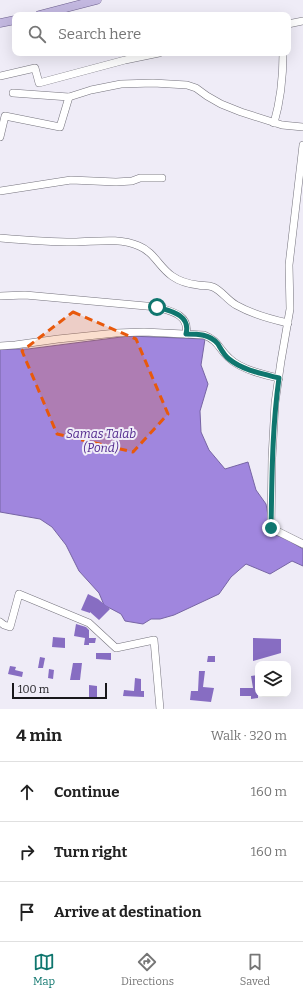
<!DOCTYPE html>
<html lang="en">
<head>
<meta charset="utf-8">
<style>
	body { margin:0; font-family:Bitter,serif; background:#f2f2f2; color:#222 }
	.controls { position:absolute; right:12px; bottom:12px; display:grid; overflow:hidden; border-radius:8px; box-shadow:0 4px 16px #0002 }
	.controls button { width:36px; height:36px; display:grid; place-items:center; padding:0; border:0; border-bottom:1px solid #e0e0e0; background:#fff; color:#222; font:20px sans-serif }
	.scale { position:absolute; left:12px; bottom:10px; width:95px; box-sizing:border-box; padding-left:4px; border:2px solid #18171b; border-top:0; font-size:11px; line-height:14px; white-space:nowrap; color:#18171b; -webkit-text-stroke:3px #efecf7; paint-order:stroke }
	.stop { position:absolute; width:12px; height:12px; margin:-9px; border:3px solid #0f766e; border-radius:50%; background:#fff }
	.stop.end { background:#0f766e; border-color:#fff; box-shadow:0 1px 4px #0008 }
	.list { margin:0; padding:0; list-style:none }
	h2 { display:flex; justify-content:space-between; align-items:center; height:52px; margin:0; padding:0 16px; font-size:17px }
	h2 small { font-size:13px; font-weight:400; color:#767676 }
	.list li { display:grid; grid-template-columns:26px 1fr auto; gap:12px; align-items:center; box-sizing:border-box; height:60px; padding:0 16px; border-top:1px solid #e0e0e0 }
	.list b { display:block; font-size:15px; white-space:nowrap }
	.list em { font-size:13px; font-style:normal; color:#767676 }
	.icon { flex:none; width:22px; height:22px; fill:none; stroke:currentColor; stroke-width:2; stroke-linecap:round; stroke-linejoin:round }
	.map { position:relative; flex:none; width:303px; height:709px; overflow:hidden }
	.search { position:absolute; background:#fff; box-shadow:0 4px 16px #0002; left:12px; right:12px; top:12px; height:44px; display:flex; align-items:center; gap:10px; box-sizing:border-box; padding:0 14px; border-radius:8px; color:#767676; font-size:15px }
	.sheet { height:232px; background:#fff }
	nav { display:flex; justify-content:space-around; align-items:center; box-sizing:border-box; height:56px; border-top:1px solid #e0e0e0; background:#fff; font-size:11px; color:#767676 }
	nav a { display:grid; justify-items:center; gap:2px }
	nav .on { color:#0f766e }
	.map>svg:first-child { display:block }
</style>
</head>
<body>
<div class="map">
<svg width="303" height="709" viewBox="0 0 303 709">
	<rect width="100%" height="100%" fill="#efecf7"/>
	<!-- water -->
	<path fill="#a086de" stroke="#7765a4" d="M129,336L205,339L201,365L208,384L200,411L201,432L209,450L225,469L248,462L256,490L266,504L271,533L288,540L303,549V566L292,561L270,574L246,564L231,577L219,594L174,615L160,619H151L143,624L125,621L121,614L104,605L99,593L79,571L66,545L52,527L40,519L0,512V349H28Z"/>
	<!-- building -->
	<g fill="#876dc2">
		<path d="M88,594L98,599L110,609L99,620L90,612V613L81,610Z"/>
		<path d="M76,624L86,627L89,630V638H96L95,643H89V645H84L85,638L74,636Z"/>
		<path d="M53,637L65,638V648L52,647Z"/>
		<path d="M253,638L281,639V653L253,661Z"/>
		<path d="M96,653H111V660L96,659Z"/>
		<path d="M208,656H215V662H207Z"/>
		<path d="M40,657L45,658L43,668H38Z"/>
		<path d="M73,663H82L80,680H70Z"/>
		<path d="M10,666L16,667L15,670L23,672L22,677L8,674Z"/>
		<path d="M49,669L54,670L53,679L48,678Z"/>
		<path d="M199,671H205L203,687L214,688L211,702L190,700L191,691H198Z"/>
		<path d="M258,675V698L251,699V696H240V688H253L251,676Z"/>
		<path d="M135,678L141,679V691H144V697L123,696L124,690L134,691Z"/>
		<path d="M89,685L97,686V697H89Z"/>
	</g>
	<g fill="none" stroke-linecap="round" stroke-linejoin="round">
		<defs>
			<g id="minor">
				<path d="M288,24L303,21"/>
				<path d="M0,76L35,68L39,83L125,60L159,53"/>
				<path d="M13,93L69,97L91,90L121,84L153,83L187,85L196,88L207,96L221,104L241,112L282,125L303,127"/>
				<path d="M274,123C281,99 283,78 283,53"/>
				<path d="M0,137L5,116L60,127L69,97"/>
				<path d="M303,145L289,265L290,309L281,361L275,403L272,458L271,528L303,544"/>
				<path d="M0,191L71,180L116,182L132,181L140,178H162"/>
				<path d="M0,238C24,240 49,242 73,242C95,242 118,237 139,246C154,252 159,267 172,276C179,281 189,284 198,285C203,286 208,285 213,287C222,291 227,300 236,305C252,314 270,319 288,323"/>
				<path d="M0,296L25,295L157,307C171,311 190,315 186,334"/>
				<path d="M0,346L15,345L58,339L116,333L144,332L204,335C219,341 218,348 229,358C240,369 264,375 279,378"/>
				<path d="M0,622L4,625L10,627L19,594L89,623L116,648L154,640L160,709"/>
			</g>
			<g id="major">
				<path d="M39,15L97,0"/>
				<path d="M0,23L15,20"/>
			</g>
		</defs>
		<!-- minor casing -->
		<use href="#minor" stroke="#75737d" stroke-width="8"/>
		<!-- major casing -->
		<use href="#major" stroke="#6d608e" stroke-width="9"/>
		<!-- minor -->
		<use href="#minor" stroke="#fff" stroke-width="7"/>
		<!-- major -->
		<use href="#major" stroke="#c3b8e0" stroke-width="8"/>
	</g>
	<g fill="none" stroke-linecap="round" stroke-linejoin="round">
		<!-- route -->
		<path stroke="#0f766e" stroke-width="5" d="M157,307C171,311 191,315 186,334C198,334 210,334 218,344C221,349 224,355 229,359C242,370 263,374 279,378C272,428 272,478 271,528"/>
	</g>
	<!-- marked area -->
	<path fill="#e8590c" fill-opacity="0.2" stroke="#e8590c" stroke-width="3" stroke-dasharray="8 5" stroke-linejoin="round" d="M73,312L136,339L168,414L133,452L57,434L22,351Z"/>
	<g text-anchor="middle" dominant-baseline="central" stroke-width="4" stroke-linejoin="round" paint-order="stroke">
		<!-- water labels -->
		<g font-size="12" font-style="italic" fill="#4f268c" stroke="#efecf7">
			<text x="101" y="434">Samas Talab<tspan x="101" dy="14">(Pond)</tspan></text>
		</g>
	</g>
</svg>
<div class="controls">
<button><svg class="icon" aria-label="layers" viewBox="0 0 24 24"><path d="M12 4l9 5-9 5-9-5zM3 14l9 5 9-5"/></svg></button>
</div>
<div class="scale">100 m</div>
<div class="stop" style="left:157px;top:307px"></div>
<div class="stop end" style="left:271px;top:528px"></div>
<div class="search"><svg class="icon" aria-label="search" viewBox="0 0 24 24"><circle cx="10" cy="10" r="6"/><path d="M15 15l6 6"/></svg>Search here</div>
</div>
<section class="sheet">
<h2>4 min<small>Walk · 320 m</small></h2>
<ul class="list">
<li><svg class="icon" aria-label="ahead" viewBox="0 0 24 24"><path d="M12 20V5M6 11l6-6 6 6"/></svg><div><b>Continue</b></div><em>160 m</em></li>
<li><svg class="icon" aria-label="right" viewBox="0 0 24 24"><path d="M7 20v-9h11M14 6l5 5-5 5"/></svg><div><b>Turn right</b></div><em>160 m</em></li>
<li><svg class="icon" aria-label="arrive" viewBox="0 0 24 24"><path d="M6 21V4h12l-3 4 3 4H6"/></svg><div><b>Arrive at destination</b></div></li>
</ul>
</section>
<nav>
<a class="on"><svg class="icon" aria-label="map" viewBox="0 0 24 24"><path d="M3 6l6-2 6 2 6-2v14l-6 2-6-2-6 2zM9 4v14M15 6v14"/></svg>Map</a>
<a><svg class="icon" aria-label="directions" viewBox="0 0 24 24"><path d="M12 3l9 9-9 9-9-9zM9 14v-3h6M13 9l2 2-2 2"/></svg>Directions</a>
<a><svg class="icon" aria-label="saved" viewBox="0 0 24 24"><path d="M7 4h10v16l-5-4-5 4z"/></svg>Saved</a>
</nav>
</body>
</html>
